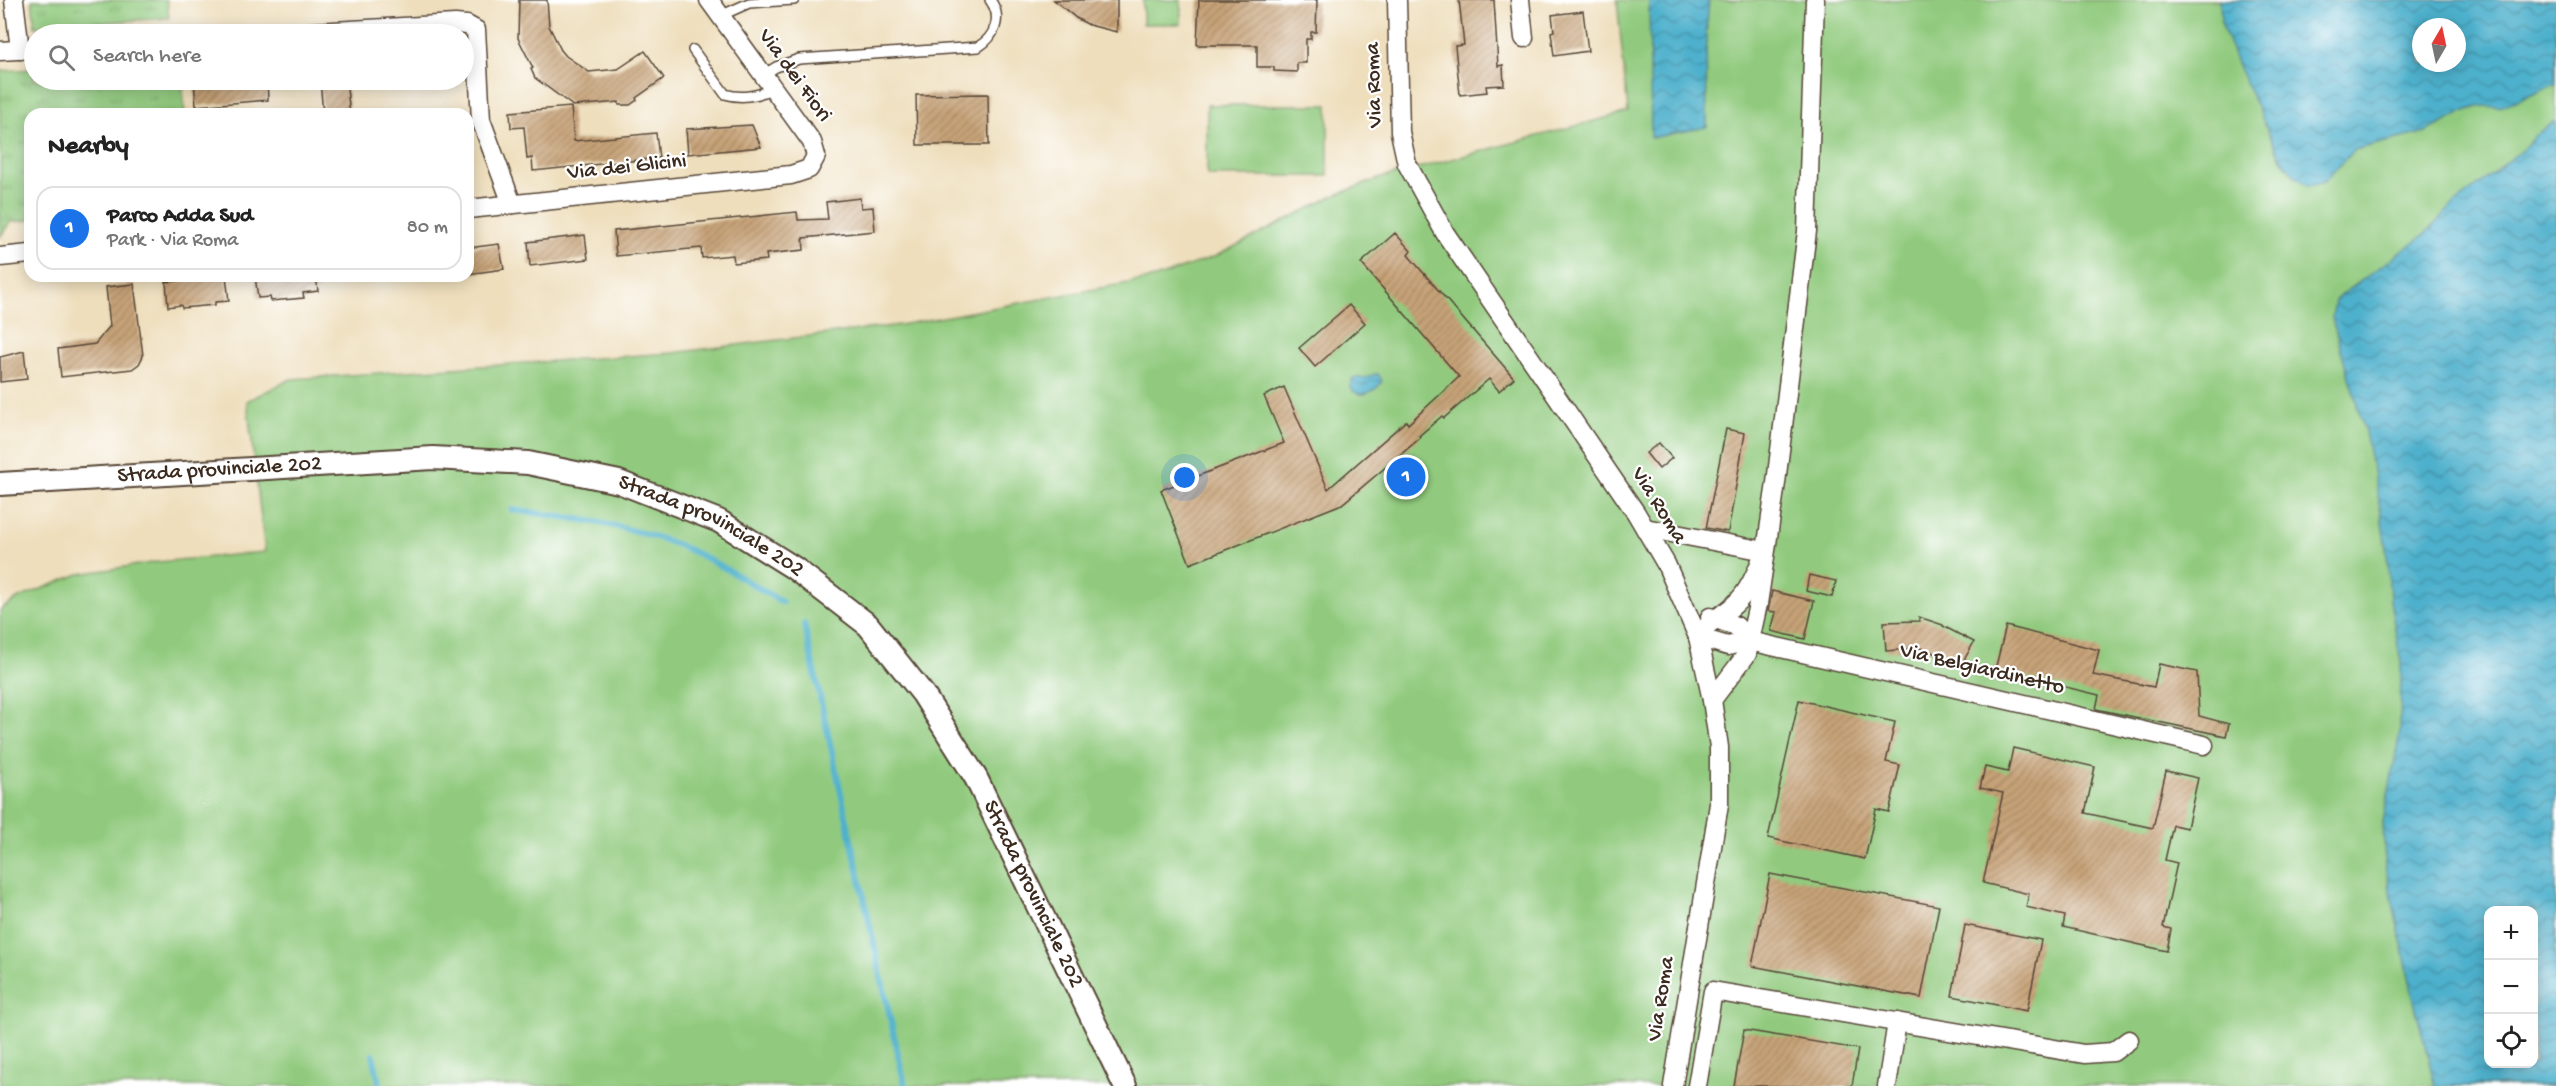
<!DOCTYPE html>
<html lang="en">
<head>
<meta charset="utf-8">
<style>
	body { margin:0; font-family:"Gochi Hand",sans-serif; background:#f2f2f2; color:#222 }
	.controls { position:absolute; right:18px; bottom:18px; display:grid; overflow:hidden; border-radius:12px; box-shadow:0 3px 15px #0003 }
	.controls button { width:54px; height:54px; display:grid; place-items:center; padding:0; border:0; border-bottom:2px solid #e0e0e0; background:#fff; color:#222; font:30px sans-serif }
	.compass { position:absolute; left:2412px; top:18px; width:54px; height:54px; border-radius:50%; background:#fff; box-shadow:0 3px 15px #0003; rotate:9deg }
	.you { position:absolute; left:1185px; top:478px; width:21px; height:21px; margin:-15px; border:4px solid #fff; border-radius:50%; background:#1a73e8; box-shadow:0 0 0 9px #1a73e833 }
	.badge { display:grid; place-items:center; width:39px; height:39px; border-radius:50%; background:#1a73e8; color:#fff; font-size:20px; font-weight:700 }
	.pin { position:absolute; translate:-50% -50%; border:3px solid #fff; box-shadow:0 2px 6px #0006 }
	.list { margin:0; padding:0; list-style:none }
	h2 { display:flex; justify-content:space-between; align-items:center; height:78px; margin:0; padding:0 24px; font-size:26px }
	h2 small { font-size:20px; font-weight:400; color:#767676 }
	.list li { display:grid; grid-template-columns:39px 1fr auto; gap:18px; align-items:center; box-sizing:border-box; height:84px; margin:0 12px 12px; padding:0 12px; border:2px solid #e0e0e0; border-radius:18px }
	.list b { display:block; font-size:22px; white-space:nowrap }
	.list p { margin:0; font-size:20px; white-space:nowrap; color:#767676 }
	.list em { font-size:20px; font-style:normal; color:#767676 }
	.icon { flex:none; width:33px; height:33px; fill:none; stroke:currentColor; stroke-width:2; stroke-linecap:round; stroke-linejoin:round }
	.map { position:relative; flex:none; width:2556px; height:1086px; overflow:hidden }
	.search { position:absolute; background:#fff; box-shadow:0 3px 15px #0003; left:24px; top:24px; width:450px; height:66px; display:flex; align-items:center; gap:15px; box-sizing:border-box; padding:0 21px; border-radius:33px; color:#767676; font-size:22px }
	.panel { position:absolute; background:#fff; box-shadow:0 3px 15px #0003; left:24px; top:108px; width:450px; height:174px; border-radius:18px }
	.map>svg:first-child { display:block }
</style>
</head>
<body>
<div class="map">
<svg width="2556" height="1086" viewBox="0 0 2556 1086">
	<defs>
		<pattern id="grass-tufts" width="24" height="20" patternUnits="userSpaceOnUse" patternTransform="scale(1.5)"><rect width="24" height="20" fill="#91ca7e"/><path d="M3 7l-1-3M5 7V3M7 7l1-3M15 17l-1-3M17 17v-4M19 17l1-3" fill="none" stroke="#78a467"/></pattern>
		<pattern id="water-waves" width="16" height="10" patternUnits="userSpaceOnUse" patternTransform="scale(1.5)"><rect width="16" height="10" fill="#4db0cc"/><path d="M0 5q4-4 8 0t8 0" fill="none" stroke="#418fa5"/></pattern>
		<pattern id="building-hatch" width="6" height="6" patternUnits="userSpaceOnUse" patternTransform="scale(1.5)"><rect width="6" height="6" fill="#c7a378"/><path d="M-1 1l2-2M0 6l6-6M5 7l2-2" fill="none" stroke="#a38562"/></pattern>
	</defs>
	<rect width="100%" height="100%" fill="#fff"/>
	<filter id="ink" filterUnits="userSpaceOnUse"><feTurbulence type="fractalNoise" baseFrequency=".0167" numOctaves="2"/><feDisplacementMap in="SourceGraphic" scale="12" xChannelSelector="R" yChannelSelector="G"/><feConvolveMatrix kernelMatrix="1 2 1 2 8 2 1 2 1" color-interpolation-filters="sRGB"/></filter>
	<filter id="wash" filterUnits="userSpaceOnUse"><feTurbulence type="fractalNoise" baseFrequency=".008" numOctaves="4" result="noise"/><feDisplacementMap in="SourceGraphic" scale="24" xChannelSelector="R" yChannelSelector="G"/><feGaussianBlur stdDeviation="1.35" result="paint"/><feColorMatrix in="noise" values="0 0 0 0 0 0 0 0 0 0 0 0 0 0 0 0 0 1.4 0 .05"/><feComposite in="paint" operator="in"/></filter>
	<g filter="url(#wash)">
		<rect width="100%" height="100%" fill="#eedebc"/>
		<!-- grass -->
		<g fill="url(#grass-tufts)" stroke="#667a4e" stroke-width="1.5">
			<path d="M32,0H167L169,18L35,27Z"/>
			<path d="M34,69V80H182L185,114H30V220L10,222L0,237V71Z"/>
		</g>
		<!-- park -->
		<g fill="#91ca7e" stroke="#667a4e" stroke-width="1.5" fill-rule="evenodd">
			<rect x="1143" y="0" width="38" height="24"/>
			<path d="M1617,0H2556V1086H0V610L19,598L79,574L158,562L265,552L247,401L291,379L672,353L900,325L1155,278L1216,256L1333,196L1381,178L1628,112ZM2421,27H2457V63H2421ZM2488,910H2534V1064H2488Z"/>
			<rect x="1207" y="105" width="121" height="71"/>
		</g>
		<!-- water -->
		<g fill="url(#water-waves)" stroke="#446d75" stroke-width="1.5" fill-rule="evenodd">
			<path d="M1649,0H1709L1706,35L1707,127L1651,138Z"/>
			<path d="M2220,0H2556V84L2500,107L2482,106L2468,110L2426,132L2354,150L2324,182L2309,186L2294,175L2280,157L2239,68L2221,22ZM2421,27H2457V63H2421Z"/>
			<path d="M2556,121V1086H2435L2415,1005L2385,866L2383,822L2400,732L2401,663L2390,600L2388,563L2379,501L2365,432L2332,319L2335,300L2425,234L2452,206L2523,149L2536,134ZM2488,910H2534V1064H2488Z"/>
			<path d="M1375,374H1378L1382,381C1376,392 1357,401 1350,386L1353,378H1365Z"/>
		</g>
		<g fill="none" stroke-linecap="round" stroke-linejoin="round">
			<!-- stream -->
			<g stroke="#4db0cc" stroke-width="6">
				<path d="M512,510C568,517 625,524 678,545C714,560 748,582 782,602"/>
				<path d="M804,624L905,1086"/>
				<path d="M373,1055L380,1086"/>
			</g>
		</g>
		<g id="blocks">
			<!-- building -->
			<g fill="url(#building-hatch)">
				<path d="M519,0H547L549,26L561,50L566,56L589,72L618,69L645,51L664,78L636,98L637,100L630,105H619V102L573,106L535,78L531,69L533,68L518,38Z"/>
				<path d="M1054,0H1117V32L1089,25L1076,18Z"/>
				<path d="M1199,0H1317L1316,32H1311V39H1306V63H1297V72L1274,71V67H1257V45H1197Z"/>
				<path d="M1459,0H1494L1498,66L1503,65L1504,85L1486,86L1487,92L1460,95L1455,46L1464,45Z"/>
				<path d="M1583,11L1588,51L1554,56L1551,32L1554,31L1552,15Z"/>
				<path d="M194,80H267L268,100L196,106Z"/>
				<path d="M320,80H346L350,114H323Z"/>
				<path d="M988,94L989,145H917L916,95Z"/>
				<path d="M571,107L574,141L656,133L659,158L533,171L532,158L527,159L524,127L511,128L510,112Z"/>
				<path d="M752,125L761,147L688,154L686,129Z"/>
				<path d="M860,198L861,208L873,207L875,231L803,238L804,250L766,254L767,260L734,263L733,255L702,258L701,248L616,256L614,231L797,212L798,220L828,219L826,202Z"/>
				<path d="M1395,233L1411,251L1408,255L1514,378L1499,391L1489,379L1444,418L1442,416L1419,436L1420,438L1342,504L1190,564L1161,490L1284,443L1264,396L1284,387L1328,489L1406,421L1408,424L1459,377L1361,263Z"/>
				<path d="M585,235L588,259L530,266L528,242Z"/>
				<path d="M499,244L504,269L468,274V248Z"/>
				<path d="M226,276L229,301L215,302V305L182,308L181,305L168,307L166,282Z"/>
				<path d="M255,276H316L318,291L303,293L304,298L271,301L270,297L258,298Z"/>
				<path d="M134,284L143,356L139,364L132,369L61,377L58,349L95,344L110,326L106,287Z"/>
				<path d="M1349,305L1365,323L1315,367L1299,348Z"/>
				<path d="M24,351L27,379L0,382V357Z"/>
				<path d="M1726,429L1745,433L1728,532L1706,528Z"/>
				<path d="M1659,443L1672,458L1659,469L1646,453Z"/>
				<path d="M1809,575L1836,581L1832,597L1806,591Z"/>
				<path d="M1772,591L1814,601L1805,639L1771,631L1776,612L1768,611Z"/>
				<path d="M1919,617L1943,625V626L1974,642L1960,667L1931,651L1920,648L1886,651L1884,622L1919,621Z"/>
				<path d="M2006,626L2099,650L2093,675L2154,687L2159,664L2197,672L2199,716L2229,724L2226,736L2096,709L2099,695L1995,670Z"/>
				<path d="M1799,700L1895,722L1886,762L1900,765L1889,812L1876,809L1865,859L1768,838Z"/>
				<path d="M2013,748L2095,767L2085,813L2153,828L2166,771L2198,778L2187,828L2173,825L2165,860L2177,863L2163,927L2171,929L2167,951L2063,927L2065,916L2026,907L2029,894L1983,883L2003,793L1980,788L1985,767L2008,772Z"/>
				<path d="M1770,874L1939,906L1921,998L1752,966Z"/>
				<path d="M1965,925L2041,940L2027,1011L1952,996Z"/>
				<path d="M1744,1030L1858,1049L1852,1086H1734Z"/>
			</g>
		</g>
	</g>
	<g filter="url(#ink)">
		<use href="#blocks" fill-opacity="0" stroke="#564536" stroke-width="1.5"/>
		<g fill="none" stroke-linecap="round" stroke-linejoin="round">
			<defs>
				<g id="service">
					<path d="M720,16L749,3L794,0"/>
					<path d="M693,50L725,94C741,99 759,96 772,88"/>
					<path d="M763,75L776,67L799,59L978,47C995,37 1003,17 990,0"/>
				</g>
				<g id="minor">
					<path d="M14,0L20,50"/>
					<path d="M1397,0L1400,132L1407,164L1445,233L1636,513L1666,564L1698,637L1712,700L1719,747V804L1673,1086"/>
					<path d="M1520,0L1524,38"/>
					<path d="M281,34L455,24L467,25L476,30L481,120L512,204"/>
					<path d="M0,51L34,49"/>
					<path d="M468,209L791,175L809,169L816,156L812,142L709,0"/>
					<path d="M0,257L30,254"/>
					<path d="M1645,528L1765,551C1757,570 1750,591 1734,605C1720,618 1709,620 1698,637"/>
					<path d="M1710,617L1736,626L1750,641"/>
					<path d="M1698,637L1728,646L1750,641L2204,745"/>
					<path d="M1712,700L1747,654L1758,604L1776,483L1807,231L1815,0"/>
					<path d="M1697,1086L1713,991L2084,1054L2113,1052L2129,1040"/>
					<path d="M1887,1086L1897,1022"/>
				</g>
				<g id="tertiary">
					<path id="s1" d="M0,484L433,458L528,463L619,482L719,521L794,568L868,625L923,694L976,778L1125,1086"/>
				</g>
			</defs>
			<!-- service casing -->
			<use href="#service" stroke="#564536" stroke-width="12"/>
			<!-- minor casing -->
			<use href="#minor" stroke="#564536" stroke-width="21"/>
			<!-- tertiary casing -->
			<use href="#tertiary" stroke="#564536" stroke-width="26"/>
			<!-- service -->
			<use href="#service" stroke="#fff" stroke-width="9"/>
			<!-- minor -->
			<use href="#minor" stroke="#fff" stroke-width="18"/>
			<!-- tertiary -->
			<use href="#tertiary" stroke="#fff" stroke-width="22"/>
		</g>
	</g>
	<g text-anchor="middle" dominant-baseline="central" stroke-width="4.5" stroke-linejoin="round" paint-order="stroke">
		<!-- street labels -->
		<g font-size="22" fill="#3b2a1e" stroke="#fff">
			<text transform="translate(794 76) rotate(54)">Via dei Fiori</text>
			<text transform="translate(1375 85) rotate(-92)">Via Roma</text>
			<text transform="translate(627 168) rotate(-6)">Via dei Glicini</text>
			<text stroke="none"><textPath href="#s1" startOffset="220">Strada provinciale 202</textPath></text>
			<text transform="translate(1658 506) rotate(58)">Via Roma</text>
			<text stroke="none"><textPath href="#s1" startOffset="724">Strada provinciale 202</textPath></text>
			<text transform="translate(1982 670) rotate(13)">Via Belgiardinetto</text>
			<text stroke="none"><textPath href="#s1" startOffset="1228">Strada provinciale 202</textPath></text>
			<text transform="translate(1662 999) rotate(-81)">Via Roma</text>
		</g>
	</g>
</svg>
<div class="controls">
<button>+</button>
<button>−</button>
<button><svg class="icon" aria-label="locate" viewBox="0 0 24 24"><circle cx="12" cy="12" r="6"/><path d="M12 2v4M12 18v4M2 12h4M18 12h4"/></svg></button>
</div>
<svg class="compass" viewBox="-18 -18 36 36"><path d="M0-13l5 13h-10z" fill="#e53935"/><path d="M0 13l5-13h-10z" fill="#767676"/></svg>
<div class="you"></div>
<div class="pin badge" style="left:1406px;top:477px">1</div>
<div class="search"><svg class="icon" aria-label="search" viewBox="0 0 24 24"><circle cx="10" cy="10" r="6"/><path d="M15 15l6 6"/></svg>Search here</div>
<section class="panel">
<h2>Nearby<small></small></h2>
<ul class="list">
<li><span class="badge">1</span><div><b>Parco Adda Sud</b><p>Park · Via Roma</p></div><em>80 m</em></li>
</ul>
</section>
</div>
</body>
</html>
